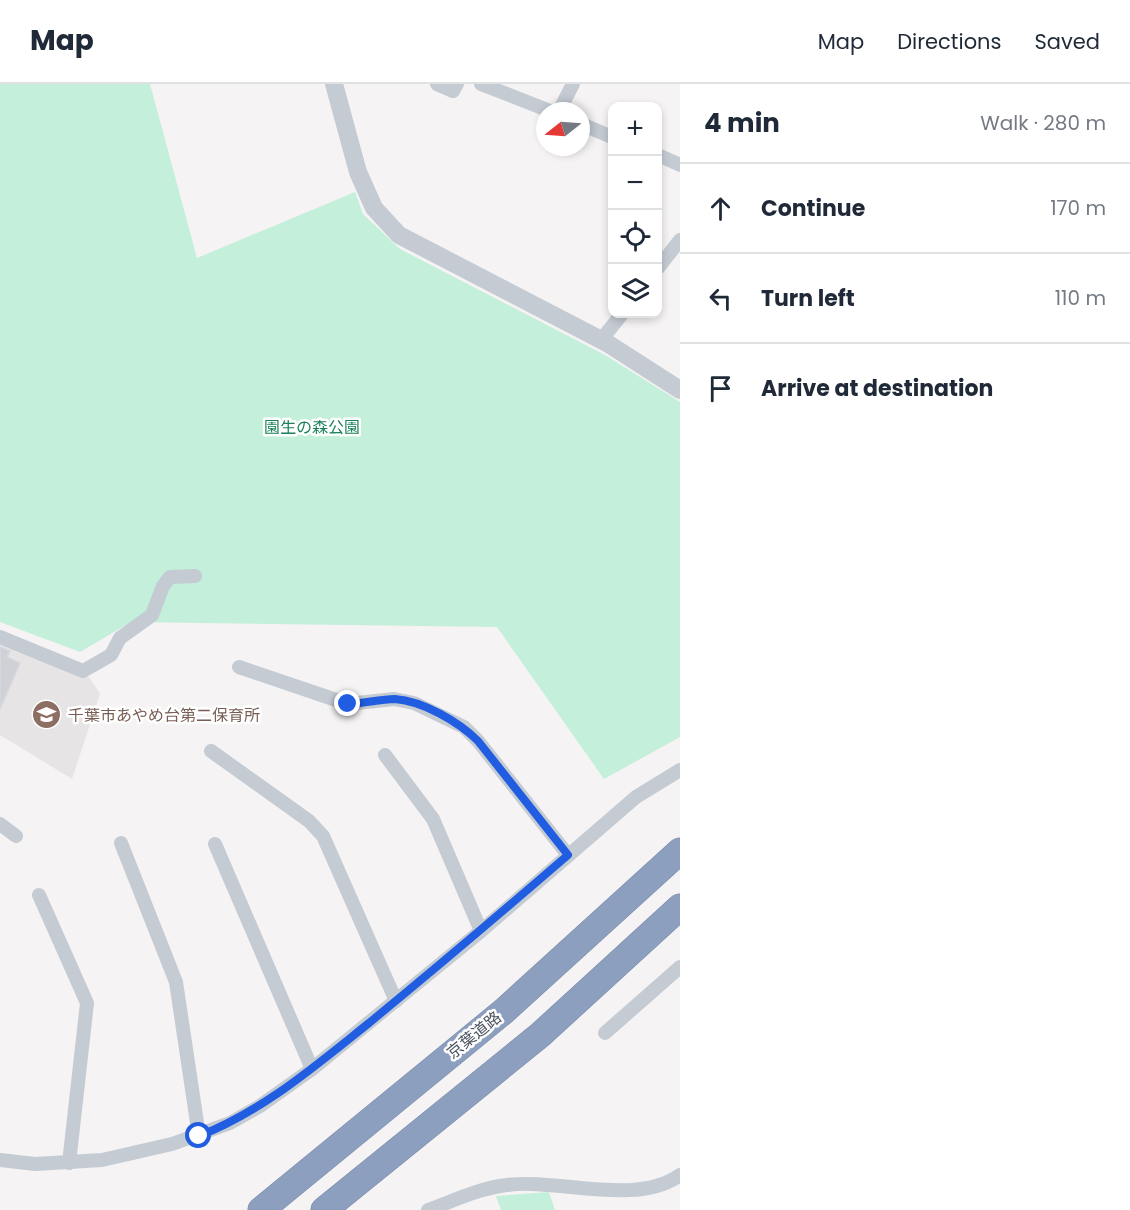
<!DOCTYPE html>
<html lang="en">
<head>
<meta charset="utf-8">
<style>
	body { margin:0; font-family:Poppins,"Noto Sans JP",sans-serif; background:#f2f2f3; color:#1f2937 }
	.controls { position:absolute; right:18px; top:18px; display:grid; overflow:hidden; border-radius:12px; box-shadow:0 3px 9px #0003 }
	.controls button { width:54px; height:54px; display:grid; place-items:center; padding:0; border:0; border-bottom:2px solid #e0e1e3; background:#fff; color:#1f2937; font:30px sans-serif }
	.compass { position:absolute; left:536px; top:18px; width:54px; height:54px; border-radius:50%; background:#fff; box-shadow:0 3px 9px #0003; rotate:253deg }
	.stop { position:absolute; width:18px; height:18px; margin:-14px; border:4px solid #215de0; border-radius:50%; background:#fff }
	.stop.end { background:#215de0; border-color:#fff; box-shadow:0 2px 6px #0008 }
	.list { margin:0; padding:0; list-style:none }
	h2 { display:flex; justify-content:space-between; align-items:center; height:78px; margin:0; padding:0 24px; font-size:26px }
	h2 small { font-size:20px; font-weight:400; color:#747a83 }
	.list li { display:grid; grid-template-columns:39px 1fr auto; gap:18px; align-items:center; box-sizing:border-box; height:90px; padding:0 24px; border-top:2px solid #e0e1e3 }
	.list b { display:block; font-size:22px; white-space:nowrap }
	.list em { font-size:20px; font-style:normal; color:#747a83 }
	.icon { flex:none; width:33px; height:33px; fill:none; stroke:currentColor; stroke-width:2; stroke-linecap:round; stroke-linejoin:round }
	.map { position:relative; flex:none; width:680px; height:1126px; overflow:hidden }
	header { display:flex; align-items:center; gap:36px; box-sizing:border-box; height:84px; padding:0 30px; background:#fff; border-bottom:2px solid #e0e1e3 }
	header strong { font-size:28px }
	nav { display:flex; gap:33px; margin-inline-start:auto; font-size:21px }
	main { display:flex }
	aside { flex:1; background:#fff }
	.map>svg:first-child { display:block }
</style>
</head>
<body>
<header>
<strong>Map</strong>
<nav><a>Map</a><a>Directions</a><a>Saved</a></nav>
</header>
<main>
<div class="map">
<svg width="680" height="1126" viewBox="0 0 680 1126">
	<rect width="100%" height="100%" fill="#f5f3f3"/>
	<!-- education -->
	<path fill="#e6e4e5" d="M0,557L89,593L100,610L72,695L0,651Z"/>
	<!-- green -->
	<g fill="#c4efda">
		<path d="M0,0H150L197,174L355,108L363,130L400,165L605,271L680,318V653L604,695L497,543L131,538L80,568L0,538Z"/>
		<path d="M549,1108L555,1126H501L496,1112Z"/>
	</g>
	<!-- building -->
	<path fill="#d0d1d7" stroke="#d7d8de" stroke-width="1.5" d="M0,563L10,567L7,573L20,579L0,625Z"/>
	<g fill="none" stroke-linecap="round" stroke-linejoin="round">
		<defs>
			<g id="motorway">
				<path d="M261,1126L504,927L680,767"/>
				<path d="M324,1126L540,951L680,823"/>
			</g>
		</defs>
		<!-- motorway casing -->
		<use href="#motorway" stroke="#788aab" stroke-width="27"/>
		<!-- minor -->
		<g stroke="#c4cbd3" stroke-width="14">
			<path d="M437,0L453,7L457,0"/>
			<path d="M481,0L550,27"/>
			<path d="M559,27L573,0"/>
			<path d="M581,40L612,53"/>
			<path d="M658,71L680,81"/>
			<path d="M658,184L680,156"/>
			<path d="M601,256L622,230"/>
			<path d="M0,553L83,587L111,571L120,554L152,531L163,502L170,493L195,492"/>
			<path d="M239,583L348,620L394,615L414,619L464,643L478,657L568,771"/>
			<path d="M211,667L309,737L323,752L396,917"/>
			<path d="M385,671L433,735L481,847"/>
			<path d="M0,740L16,752"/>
			<path d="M121,759L176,898L199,1052"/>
			<path d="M215,760L312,985"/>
			<path d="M39,811L87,919L69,1079"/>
			<path d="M605,949L680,883"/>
			<path d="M0,1076L35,1080L102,1076L172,1060L230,1039L260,1022L312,985L481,847L636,713L680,686"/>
			<path d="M428,1126C453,1117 480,1104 507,1101C558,1094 636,1123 680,1091"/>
		</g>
		<!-- tertiary -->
		<path stroke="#c4cbd3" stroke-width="18" d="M334,0L358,88L374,124L399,151L607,259L680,306"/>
		<!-- motorway -->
		<use href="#motorway" stroke="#8d9fbf" stroke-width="26"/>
	</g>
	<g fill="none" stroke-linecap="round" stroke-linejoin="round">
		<!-- route -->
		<path stroke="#215de0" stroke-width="8" d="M199,1052C263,1027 315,982 369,939C436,884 502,828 568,771L478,657C459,638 423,617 395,615C379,615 363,620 348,620"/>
	</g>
	<!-- icons -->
	<defs>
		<symbol id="school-disc" viewBox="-11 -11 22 22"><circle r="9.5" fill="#8d6e63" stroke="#fff"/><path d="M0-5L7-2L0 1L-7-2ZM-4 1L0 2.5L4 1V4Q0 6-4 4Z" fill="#fff"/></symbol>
	</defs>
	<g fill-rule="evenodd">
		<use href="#school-disc" x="30" y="614" width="33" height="33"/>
	</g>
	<g text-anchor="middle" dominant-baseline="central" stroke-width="5" stroke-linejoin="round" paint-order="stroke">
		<!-- park labels -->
		<g font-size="16" fill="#1b825b" stroke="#fff">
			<text x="312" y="343">園生の森公園</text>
		</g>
		<!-- education labels -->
		<g font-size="16" fill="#785e54" stroke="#fff" text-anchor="start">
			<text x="68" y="631">千葉市あやめ台第二保育所</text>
		</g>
		<!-- street labels -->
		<g font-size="16" fill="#4b5360" stroke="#fff">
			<text transform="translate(474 951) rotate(-39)">京葉道路</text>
		</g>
	</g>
</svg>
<div class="controls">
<button>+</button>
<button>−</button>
<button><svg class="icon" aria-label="locate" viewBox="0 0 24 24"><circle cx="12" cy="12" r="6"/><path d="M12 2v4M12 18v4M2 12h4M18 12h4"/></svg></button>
<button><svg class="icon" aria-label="layers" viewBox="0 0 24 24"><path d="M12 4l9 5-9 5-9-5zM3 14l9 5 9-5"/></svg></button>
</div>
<svg class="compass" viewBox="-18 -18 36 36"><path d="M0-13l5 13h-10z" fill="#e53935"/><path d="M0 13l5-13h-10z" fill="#747a83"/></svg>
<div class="stop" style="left:199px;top:1052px"></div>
<div class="stop end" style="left:348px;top:620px"></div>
</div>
<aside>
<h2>4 min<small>Walk · 280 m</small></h2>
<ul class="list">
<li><svg class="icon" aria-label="ahead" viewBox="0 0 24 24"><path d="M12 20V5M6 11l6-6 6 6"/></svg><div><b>Continue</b></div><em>170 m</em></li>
<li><svg class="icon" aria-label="left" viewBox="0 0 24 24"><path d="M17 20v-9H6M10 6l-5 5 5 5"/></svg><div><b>Turn left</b></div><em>110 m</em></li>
<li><svg class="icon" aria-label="arrive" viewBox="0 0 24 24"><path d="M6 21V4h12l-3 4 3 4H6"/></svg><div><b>Arrive at destination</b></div></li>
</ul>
</aside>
</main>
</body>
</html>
